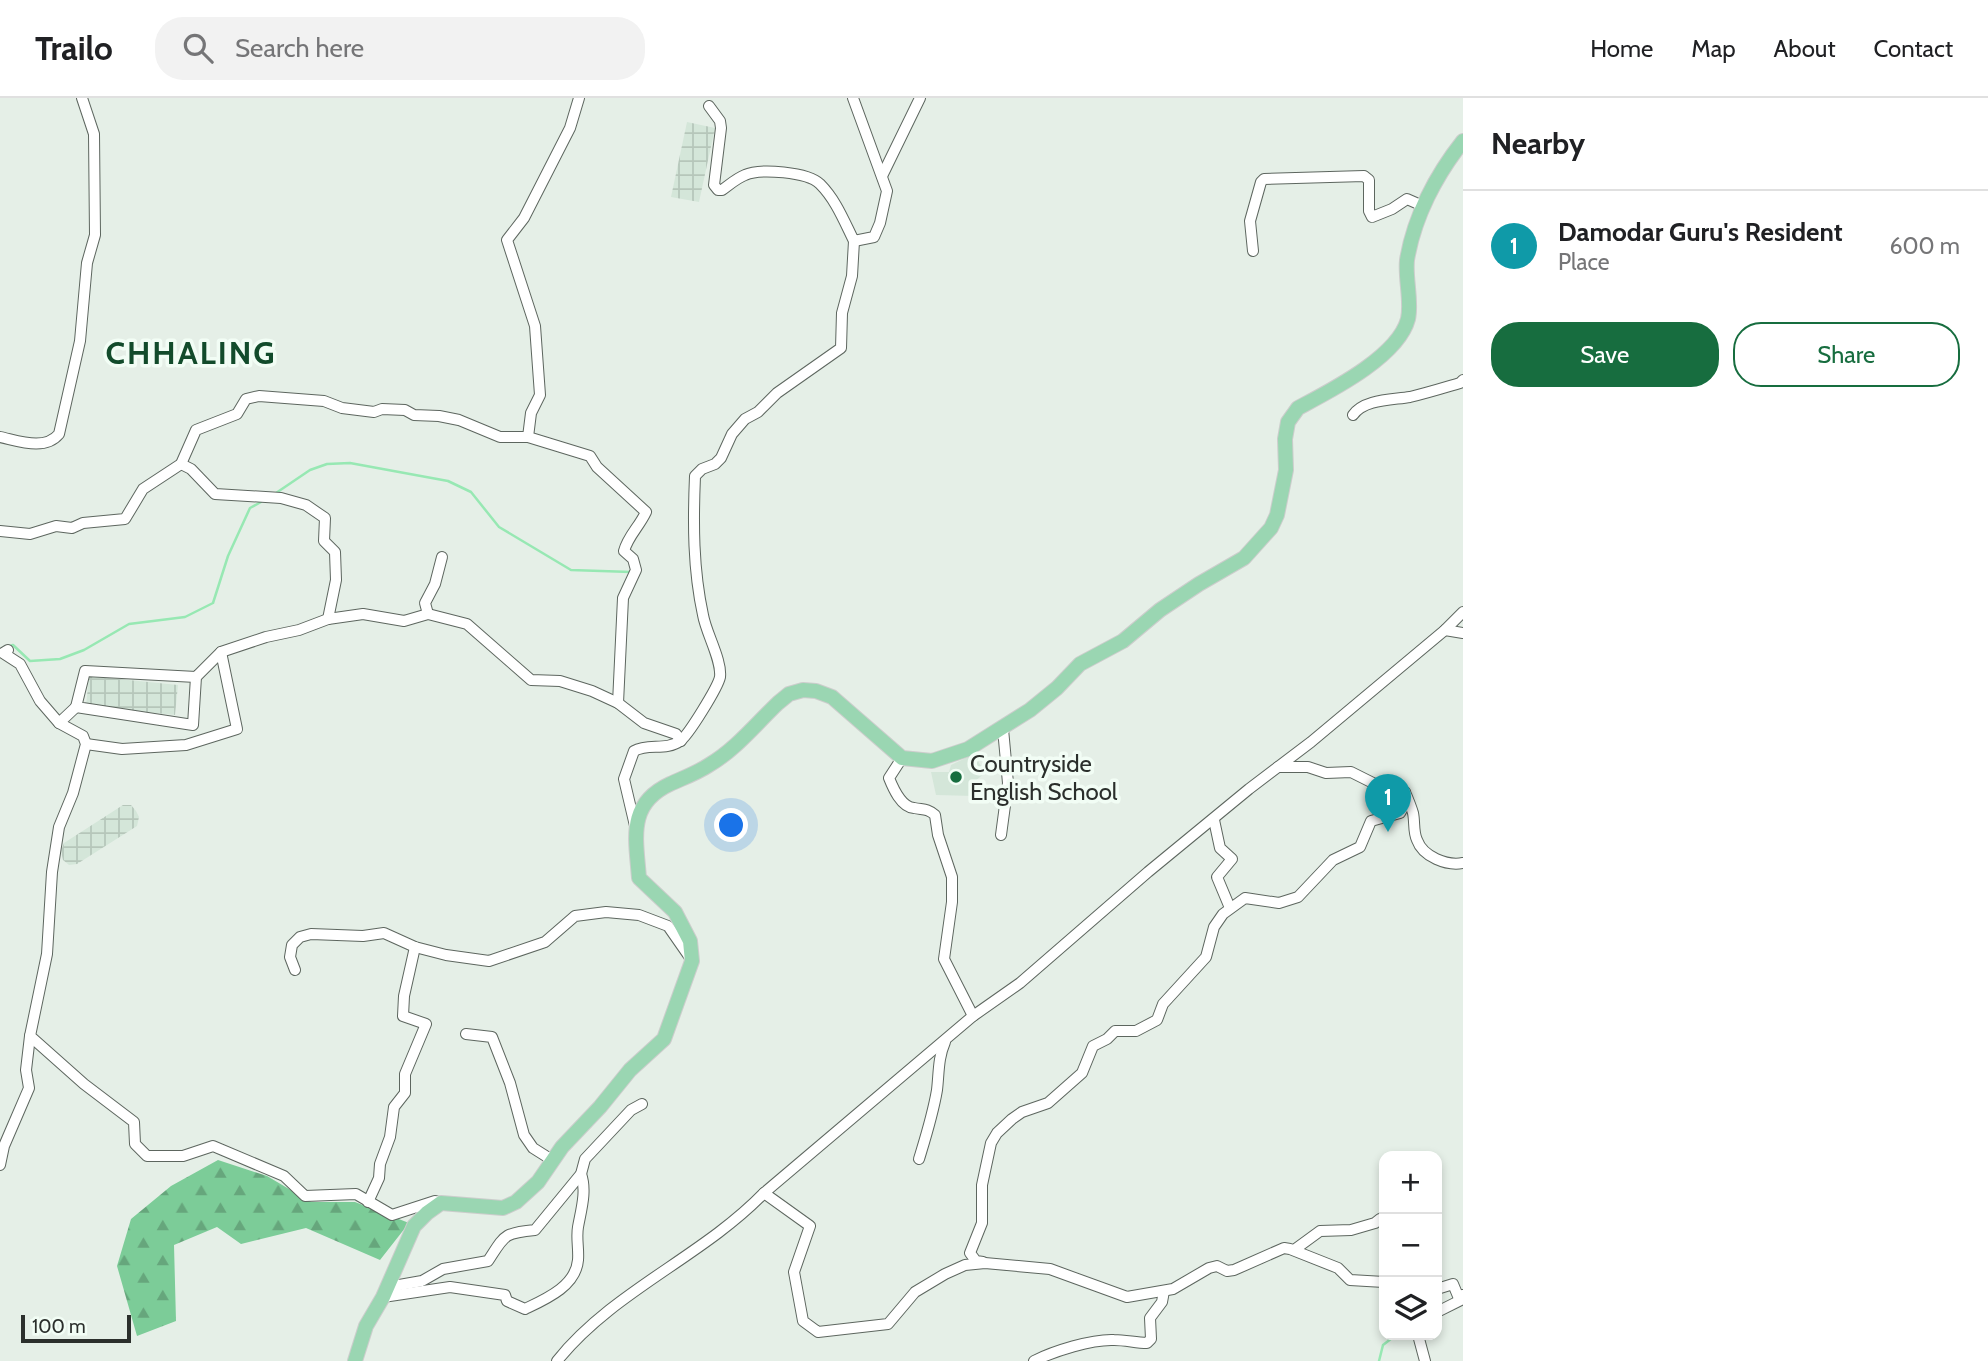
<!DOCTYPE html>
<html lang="en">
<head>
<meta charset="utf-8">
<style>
	body { margin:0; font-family:Cabin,sans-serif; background:#f2f2f2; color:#202124 }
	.controls { position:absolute; right:21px; bottom:21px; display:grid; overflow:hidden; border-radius:14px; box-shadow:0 4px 10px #0003 }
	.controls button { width:63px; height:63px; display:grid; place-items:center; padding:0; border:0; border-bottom:2px solid #e0e0e0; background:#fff; color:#202124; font:35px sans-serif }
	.scale { position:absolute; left:21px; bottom:18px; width:110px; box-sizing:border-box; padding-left:7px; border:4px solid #2b2f2c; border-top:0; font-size:19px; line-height:24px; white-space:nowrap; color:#2b2f2c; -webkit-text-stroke:5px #f2fdf5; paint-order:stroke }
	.you { position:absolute; left:732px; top:728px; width:24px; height:24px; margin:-18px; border:5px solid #fff; border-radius:50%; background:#1a73e8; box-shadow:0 0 0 10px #1a73e833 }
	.badge { display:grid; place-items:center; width:46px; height:46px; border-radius:50%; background:#176d3f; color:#fff; font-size:23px; font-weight:700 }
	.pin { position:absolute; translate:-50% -58px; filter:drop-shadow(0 2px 4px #0008) }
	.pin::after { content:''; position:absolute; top:37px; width:24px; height:21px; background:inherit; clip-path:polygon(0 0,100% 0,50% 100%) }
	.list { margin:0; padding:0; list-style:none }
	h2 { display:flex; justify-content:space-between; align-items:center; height:91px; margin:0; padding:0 28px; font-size:30px }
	h2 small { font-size:23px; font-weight:400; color:#757577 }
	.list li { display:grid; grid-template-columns:46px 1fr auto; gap:21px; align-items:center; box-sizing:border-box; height:112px; padding:0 28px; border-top:2px solid #e0e0e0 }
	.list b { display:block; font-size:26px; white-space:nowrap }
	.list p { margin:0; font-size:23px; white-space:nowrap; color:#757577 }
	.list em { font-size:23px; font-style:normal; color:#757577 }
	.actions { display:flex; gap:14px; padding:21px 28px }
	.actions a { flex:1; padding:16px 0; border:2px solid #176d3f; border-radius:28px; text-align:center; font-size:24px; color:#176d3f }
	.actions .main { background:#176d3f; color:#fff }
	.icon { flex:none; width:38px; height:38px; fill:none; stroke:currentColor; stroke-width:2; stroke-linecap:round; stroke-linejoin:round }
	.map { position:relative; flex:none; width:1463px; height:1263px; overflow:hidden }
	header { display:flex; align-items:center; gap:42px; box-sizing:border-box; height:98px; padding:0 35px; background:#fff; border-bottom:2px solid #e0e0e0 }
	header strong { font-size:33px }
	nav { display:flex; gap:38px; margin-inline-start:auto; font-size:24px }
	.search { width:490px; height:63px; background:#f2f2f2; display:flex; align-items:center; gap:18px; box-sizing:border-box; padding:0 24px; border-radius:28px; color:#757577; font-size:26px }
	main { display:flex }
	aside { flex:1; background:#fff }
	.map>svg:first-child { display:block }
</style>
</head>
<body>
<header>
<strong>Trailo</strong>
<div class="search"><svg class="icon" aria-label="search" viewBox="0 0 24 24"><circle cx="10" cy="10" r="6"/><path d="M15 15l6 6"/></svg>Search here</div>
<nav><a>Home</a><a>Map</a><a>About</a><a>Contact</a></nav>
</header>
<main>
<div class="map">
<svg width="1463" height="1263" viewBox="0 0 1463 1263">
	<defs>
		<pattern id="industrial-grid" width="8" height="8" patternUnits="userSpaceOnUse" patternTransform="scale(1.75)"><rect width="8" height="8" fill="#d4e6d9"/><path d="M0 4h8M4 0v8" fill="none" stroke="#b6c6ba"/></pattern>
		<pattern id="forest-firs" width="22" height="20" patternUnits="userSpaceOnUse" patternTransform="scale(1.75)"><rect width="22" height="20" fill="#7ccc98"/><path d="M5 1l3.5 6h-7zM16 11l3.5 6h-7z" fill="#66a67c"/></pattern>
	</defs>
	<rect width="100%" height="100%" fill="#e5efe7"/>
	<!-- built -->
	<path fill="#d4e6d9" d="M974,656L985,675L975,683L974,698L936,697L931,674H949L951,667Z"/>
	<!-- industrial -->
	<g fill="url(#industrial-grid)">
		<path d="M687,24L715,30L699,104L671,99Z"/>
		<path d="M89,578L178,587L175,617L86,608Z"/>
		<path d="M123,707H131L136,713L139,719L137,728L77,766L69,767L63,762L61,753L64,745Z"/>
	</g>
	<!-- forest -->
	<path fill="url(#forest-firs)" d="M218,1062L267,1078L311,1104H355L409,1125L380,1162L306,1130L241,1146L217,1129L174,1147L176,1223L137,1238L117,1168L131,1121L171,1088Z"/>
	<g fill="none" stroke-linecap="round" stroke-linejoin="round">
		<!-- stream -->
		<g stroke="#97e8b3" stroke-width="2.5">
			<path d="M276,395L310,372L327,366L350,365L448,383L471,394L499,429L571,472L631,474"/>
			<path d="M10,548L13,547L30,563L60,561L84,552L129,526L185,519L213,505L228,458L250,410L261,404"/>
			<path d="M1379,1263L1383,1247L1396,1237"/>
		</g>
		<defs>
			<g id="minor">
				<path d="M579,0L570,30L524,120L507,142L535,228L540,297L531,315L528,339L590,358L597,369L646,414C639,429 628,438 624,453L633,461L636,472L623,500L618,605"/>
				<path d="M709,8L720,23L721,30L714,87L718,92H722C729,87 737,80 745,77C760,70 808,74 820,86C836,102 844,123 854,143L874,139L880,125L887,93L853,0"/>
				<path d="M882,78L920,0"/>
				<path d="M1253,153L1250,123L1261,84L1264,81L1364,78L1369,82V113L1372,119L1392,111L1407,101L1423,108"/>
				<path d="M1353,317C1364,301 1392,302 1410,299C1427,295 1443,290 1460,285L1463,282"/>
				<path d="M0,339C19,343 45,353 59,336L80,243L87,165L95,137L94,36L82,0"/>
				<path d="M181,366L191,371L215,396L281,400L306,407L325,420L324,443L335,454L336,482L328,521"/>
				<path d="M0,433L30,436L56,428L72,430L83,425L125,421L143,391L181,366L196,332L237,316L246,301L259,298L324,303L342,310L374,314L382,311L405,312L414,317L439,318L459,322L500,339H528"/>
				<path d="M428,516L425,505L435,486L442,459"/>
				<path d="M1445,532L1463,535"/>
				<path d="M8,552L3,555L20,566L40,603L59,625"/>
				<path d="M196,579L85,573L76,609L193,627L196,579L221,554L266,539L299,532L328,521L363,516L404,523L428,516L467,526L531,582L560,583L592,593L618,605L644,625L676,636L681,643"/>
				<path d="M76,609L59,625L83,638L86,646L73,695L59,729L52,774L47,856L30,938L84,986L134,1024L135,1046L147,1058H183L213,1048L284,1078L305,1098L356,1096L392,1117L435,1103L441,1105"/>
				<path d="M86,646L122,651L186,647L237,631L221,554"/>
				<path d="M902,660L889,680C893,690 901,709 914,710C923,712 927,710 935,717L938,737L952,779V804L944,861L973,918"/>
				<path d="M1278,669H1308L1326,675L1351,674L1377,687L1405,694C1408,701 1411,708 1413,715C1415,724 1413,734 1417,742C1423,759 1447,768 1463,765"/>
				<path d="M1214,722L1220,750L1232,761L1217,779L1230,810"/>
				<path d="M636,732L624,681L634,653C648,645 666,653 680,643C688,638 718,589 720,579C722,562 706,535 703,517C693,471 693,425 695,378L702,371L715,366L721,360L732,336L745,321L758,314L777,295L841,250L842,215L852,178L854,143"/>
				<path d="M1001,737L1008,685L1003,631"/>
				<path d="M295,872L290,859L292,847L300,839L311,836L363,838L384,835L415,849L446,857L489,863L545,844L575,818L606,814L639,817L668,828L691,861"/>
				<path d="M466,936L492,939L510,985L524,1037L533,1050L552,1062"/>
				<path d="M919,1061C926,1038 933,1016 937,992C939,975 938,960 945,944"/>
				<path d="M0,1067L4,1048L29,990L26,972L30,938"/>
				<path d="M764,1095L810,1128L794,1174L803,1223L818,1234L888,1226L915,1194L945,1176L965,1167L985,1165L1050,1171L1127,1199L1173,1191L1209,1170L1217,1168L1227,1173L1234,1172L1284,1150L1290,1151L1338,1170L1350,1182L1384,1184"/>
				<path d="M368,1104L379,1080L380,1066L390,1039L394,1009L405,995V976L426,926L403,918L404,898L415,849"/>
				<path d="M1294,1152L1320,1133L1351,1132L1375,1125L1380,1121"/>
				<path d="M983,1164L976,1163L970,1155L982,1125V1087L991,1045L997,1035L1012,1021L1022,1014L1048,1005L1082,975L1093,948L1107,941L1115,933H1136L1157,922L1163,906L1206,859L1214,829L1223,816L1245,800L1279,805L1298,799L1333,762L1360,749L1371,723L1400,715L1405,706V694"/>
				<path d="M388,1189L422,1183L443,1171L488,1163C505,1137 503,1135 535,1132L581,1076L585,1061L631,1012L642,1006"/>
				<path d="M1437,1191L1453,1186L1458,1198L1463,1197"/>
				<path d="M383,1199L450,1189L505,1197L507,1203L525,1211C546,1201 576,1188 578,1162C579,1151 576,1140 578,1129C581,1112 587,1093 581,1076"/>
				<path d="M1437,1214L1463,1201"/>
				<path d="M1418,1237L1425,1263"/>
				<path d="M557,1263C613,1193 702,1159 764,1095L973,918L1020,885L1148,774L1249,691L1311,644L1445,532L1463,514"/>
				<path d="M1034,1263C1054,1253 1092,1241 1114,1242C1126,1242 1136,1245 1147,1245L1151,1241L1150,1220L1162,1204L1164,1193"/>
			</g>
			<path id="major" d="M355,1263L366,1228L383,1199L414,1128L427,1115L441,1105L503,1110L516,1104L538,1084L562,1049L600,1009L630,972L664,941L692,863L690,843L675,814L639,780C636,740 627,706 670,686C683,680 697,675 709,667C735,652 756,626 778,605L789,596L803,592L816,593L832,599L902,660L932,663L968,651L1030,612L1057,590L1080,566L1123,543L1160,512L1199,486L1244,460L1271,430L1277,417L1286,372L1285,341L1288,324L1298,310C1330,293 1398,259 1408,221C1412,203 1405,181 1407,162C1414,119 1436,77 1463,43"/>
		</defs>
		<!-- minor casing -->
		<use href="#minor" stroke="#5d665f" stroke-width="12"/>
		<!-- major casing -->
		<use href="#major" stroke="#cccdcc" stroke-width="16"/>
		<!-- minor -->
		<use href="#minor" stroke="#fff" stroke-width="10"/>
		<!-- major -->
		<use href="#major" stroke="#9ad6b2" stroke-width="14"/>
	</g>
	<!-- markers -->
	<circle fill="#176d3f" stroke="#f2fdf5" stroke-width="2.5" cx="956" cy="679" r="7"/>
	<g text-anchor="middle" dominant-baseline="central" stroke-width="7" stroke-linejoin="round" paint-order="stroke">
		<!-- poi labels -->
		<g font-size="24" fill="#2b2f2c" stroke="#f2fdf5" text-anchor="start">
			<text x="970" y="665">Countryside<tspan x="970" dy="28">English School</tspan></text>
		</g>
		<!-- district labels -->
		<g font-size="32" font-weight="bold" letter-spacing="2" fill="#124b2b" stroke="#f2fdf5">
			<text x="191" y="254">CHHALING</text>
		</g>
	</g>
</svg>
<div class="controls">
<button>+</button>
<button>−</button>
<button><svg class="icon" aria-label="layers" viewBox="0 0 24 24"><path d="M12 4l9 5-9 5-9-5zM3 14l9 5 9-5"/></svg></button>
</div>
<div class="scale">100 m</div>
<div class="you"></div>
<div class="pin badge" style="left:1388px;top:734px;background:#0f9aa8">1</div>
</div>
<aside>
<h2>Nearby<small></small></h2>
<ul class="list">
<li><span class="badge" style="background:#0f9aa8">1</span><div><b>Damodar Guru's Resident</b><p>Place</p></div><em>600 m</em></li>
</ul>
<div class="actions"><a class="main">Save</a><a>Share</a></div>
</aside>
</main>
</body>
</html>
